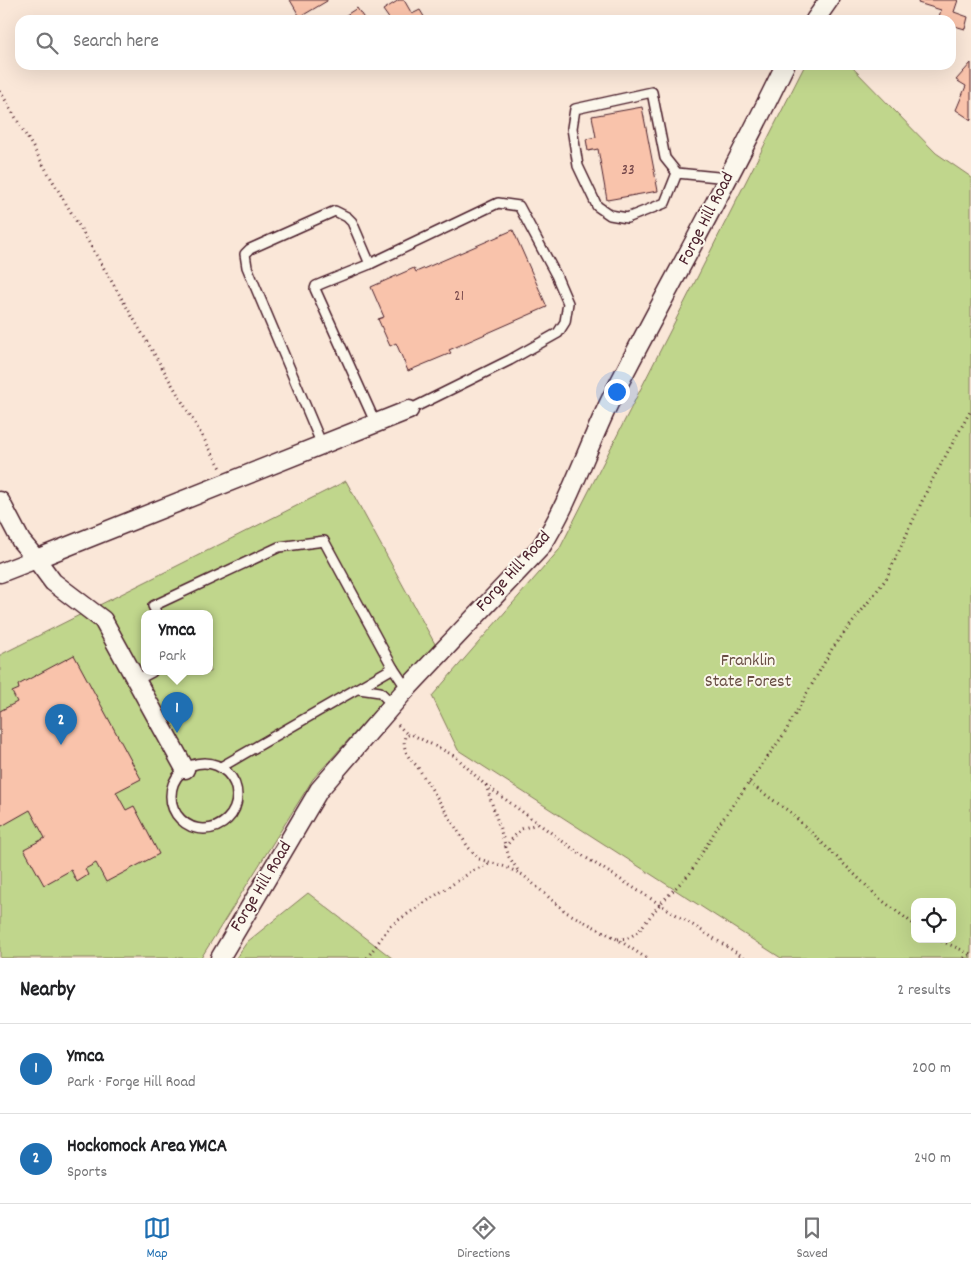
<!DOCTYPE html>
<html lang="en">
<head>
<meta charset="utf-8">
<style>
	body { margin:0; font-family:Dekko,sans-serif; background:#f2f2f2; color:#202124 }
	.controls { position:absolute; right:15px; bottom:15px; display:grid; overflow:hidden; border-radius:10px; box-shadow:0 5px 20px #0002 }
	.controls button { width:45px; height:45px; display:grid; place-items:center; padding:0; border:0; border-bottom:1px solid #e0e0e0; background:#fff; color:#202124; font:25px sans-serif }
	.you { position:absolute; left:616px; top:391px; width:18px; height:18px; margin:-12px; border:4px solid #fff; border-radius:50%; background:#1a73e8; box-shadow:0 0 0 8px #1a73e833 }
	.badge { display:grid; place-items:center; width:32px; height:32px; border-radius:50%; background:#1f6fb2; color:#fff; font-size:16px; font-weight:700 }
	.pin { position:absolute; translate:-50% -41px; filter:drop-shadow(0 1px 2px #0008) }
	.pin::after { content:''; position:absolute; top:26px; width:18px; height:15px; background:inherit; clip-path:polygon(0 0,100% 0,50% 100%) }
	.popup { position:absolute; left:141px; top:610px; width:72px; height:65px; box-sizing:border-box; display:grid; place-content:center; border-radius:10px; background:#fff; filter:drop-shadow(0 1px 4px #0005); font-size:16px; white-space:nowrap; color:#757577 }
	.popup b { font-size:19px; color:#202124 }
	.popup::after { content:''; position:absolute; left:50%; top:100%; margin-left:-10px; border:10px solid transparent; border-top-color:#fff }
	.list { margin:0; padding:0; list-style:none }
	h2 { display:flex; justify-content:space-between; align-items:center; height:65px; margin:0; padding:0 20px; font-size:21px }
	h2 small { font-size:16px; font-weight:400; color:#757577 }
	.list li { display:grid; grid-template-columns:32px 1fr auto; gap:15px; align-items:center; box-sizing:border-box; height:90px; padding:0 20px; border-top:1px solid #e0e0e0 }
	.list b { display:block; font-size:19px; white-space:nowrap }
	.list p { margin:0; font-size:16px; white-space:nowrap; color:#757577 }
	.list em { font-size:16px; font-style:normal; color:#757577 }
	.icon { flex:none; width:28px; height:28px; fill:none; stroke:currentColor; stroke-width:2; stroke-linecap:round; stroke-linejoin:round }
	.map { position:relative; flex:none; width:971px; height:958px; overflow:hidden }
	.search { position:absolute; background:#fff; box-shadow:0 5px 20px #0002; left:15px; right:15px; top:15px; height:55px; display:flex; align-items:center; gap:12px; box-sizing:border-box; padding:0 18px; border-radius:15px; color:#757577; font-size:19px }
	.sheet { height:245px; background:#fff }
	nav { display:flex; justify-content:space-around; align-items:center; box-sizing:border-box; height:70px; border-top:1px solid #e0e0e0; background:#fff; font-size:14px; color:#757577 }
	nav a { display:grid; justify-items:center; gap:2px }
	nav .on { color:#1f6fb2 }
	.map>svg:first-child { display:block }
</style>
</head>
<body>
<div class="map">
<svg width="971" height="958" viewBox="0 0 971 958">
	<rect width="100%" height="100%" fill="#fae7d8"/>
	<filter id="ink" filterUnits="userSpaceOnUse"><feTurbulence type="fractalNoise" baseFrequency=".02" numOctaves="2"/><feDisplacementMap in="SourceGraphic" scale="10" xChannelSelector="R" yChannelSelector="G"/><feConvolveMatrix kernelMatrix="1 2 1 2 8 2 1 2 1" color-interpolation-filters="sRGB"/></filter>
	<g filter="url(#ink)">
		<!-- green -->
		<g fill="#c0d68c" stroke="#857a5c" fill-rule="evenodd">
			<path d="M805,65H850L936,153L971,177V958H781L458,750L432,696L559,550ZM915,902H952V939H915Z"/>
			<path d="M346,481L435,644L313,779L201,958H0V655ZM144,614H210V672H144Z"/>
			<path d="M308,893L392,958H236L247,942Z"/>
		</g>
		<!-- building -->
		<g fill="#f9c3ab" stroke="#4a1f2b">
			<path d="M290,0H327V1L300,17Z"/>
			<path d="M399,0H404L412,14L420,10L426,20H390L383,10Z"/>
			<path d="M919,0H958L954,12L968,17L965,29L951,25V20H938L941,10L918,3Z"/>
			<path d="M357,8L365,20H341L340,19Z"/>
			<path d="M971,63V120L956,110L966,86L956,80Z"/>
			<path d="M642,107L658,191L607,200L598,149L588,151L586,139L596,137L592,116Z"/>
			<path d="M513,230L547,307L449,350L451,353L408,371L396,343L390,346L378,319L384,317L371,287L414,268L416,272Z"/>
			<path d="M74,655L141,779L116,792L126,810L134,806L159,854L106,882L96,863L85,869L88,875L77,882L71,870L44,885L24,849L45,838L30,810L0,827V711L17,702L12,692L19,689L18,685Z"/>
		</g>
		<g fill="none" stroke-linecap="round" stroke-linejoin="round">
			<defs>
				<g id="lane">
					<path d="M677,173L665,203L627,218L610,215L597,206L578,166L572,128L575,109L652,92L665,158L677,173L728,178"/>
					<path d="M370,264L323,283L316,286L315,289L375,422"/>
					<path d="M322,445L247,267L245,254L250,249L335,211L347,217L352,222L370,264L498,203L519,206L556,275L568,303L565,322L558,333L510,360L409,410"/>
					<path d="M157,614L153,606L279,547L324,541L393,668L221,767"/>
					<path d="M393,668L407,689"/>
					<path d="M135,681L152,672"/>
					<path d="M359,689L380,692L393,705"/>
					<circle cx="204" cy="796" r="33"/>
				</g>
				<g id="street">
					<path d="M815,20L829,0"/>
					<path d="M0,501L21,541L36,559L0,573"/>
					<path d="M185,769L103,620L53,582L36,559L409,410"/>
					<path d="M220,958L319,790L402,694L541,547C571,500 587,447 612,397C669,286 731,178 785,65"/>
				</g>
			</defs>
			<!-- lane casing -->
			<use href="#lane" stroke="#4a1f2b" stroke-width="12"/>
			<!-- street casing -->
			<use href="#street" stroke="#4a1f2b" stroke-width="21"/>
			<!-- path -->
			<g stroke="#4a1f2b" stroke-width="3" stroke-dasharray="1 4" stroke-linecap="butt">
				<path d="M0,91L221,468"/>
				<path d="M398,725L408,735"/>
				<path d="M749,783L790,812L879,898L915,925"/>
				<path d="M486,785L509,857L519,872"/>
				<path d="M505,847L521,829L540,823"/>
				<path d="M618,939L628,938L638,932L660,904L690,873L720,823L784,734L832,649L886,579L930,484L971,410"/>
				<path d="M937,939L971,954"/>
				<path d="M367,958L390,926L397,921L474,870L489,864"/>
				<path d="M646,958L617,939L566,912L523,875L506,867L479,859L468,847L417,766C408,758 402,749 405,736L411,734L455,756L483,783L580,854L745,958"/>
				<path d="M964,958L971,954"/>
			</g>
			<!-- lane -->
			<use href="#lane" stroke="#fbf7ec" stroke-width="9"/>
			<!-- street -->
			<use href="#street" stroke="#fbf7ec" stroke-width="18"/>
		</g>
	</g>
	<g text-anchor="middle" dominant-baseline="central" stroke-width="4" stroke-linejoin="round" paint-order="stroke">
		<!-- number labels -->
		<g font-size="15" fill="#76484b">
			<text x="628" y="171">33</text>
			<text x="459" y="297">21</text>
		</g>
		<!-- street labels -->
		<g font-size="18" fill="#4a1f2b" stroke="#fbf7ec">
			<text transform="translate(707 219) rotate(-63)">Forge Hill Road</text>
			<text transform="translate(514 572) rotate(-48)">Forge Hill Road</text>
			<text transform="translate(262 887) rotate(-59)">Forge Hill Road</text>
		</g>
		<!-- park labels -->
		<g font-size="18" fill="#684d43" stroke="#fbf7ec">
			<text x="748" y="661">Franklin<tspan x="748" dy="21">State Forest</tspan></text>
		</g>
	</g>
</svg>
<div class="controls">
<button><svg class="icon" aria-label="locate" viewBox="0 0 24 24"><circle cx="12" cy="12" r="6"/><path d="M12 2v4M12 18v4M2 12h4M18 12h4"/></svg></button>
</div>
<div class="you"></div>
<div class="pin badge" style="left:177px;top:733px">1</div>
<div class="popup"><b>Ymca</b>Park</div>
<div class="pin badge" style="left:61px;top:745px">2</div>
<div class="search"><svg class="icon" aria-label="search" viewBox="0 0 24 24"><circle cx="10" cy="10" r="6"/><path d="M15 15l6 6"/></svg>Search here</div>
</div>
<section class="sheet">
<h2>Nearby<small>2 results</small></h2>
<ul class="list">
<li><span class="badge">1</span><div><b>Ymca</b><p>Park · Forge Hill Road</p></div><em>200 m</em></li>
<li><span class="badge">2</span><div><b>Hockomock Area YMCA</b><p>Sports</p></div><em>240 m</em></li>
</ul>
</section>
<nav>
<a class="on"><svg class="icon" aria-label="map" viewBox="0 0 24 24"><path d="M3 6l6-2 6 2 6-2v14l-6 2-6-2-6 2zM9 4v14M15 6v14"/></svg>Map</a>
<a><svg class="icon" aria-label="directions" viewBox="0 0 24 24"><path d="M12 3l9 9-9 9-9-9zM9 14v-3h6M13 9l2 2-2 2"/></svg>Directions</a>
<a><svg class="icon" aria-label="saved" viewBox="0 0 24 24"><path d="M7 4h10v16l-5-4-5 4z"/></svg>Saved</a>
</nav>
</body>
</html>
